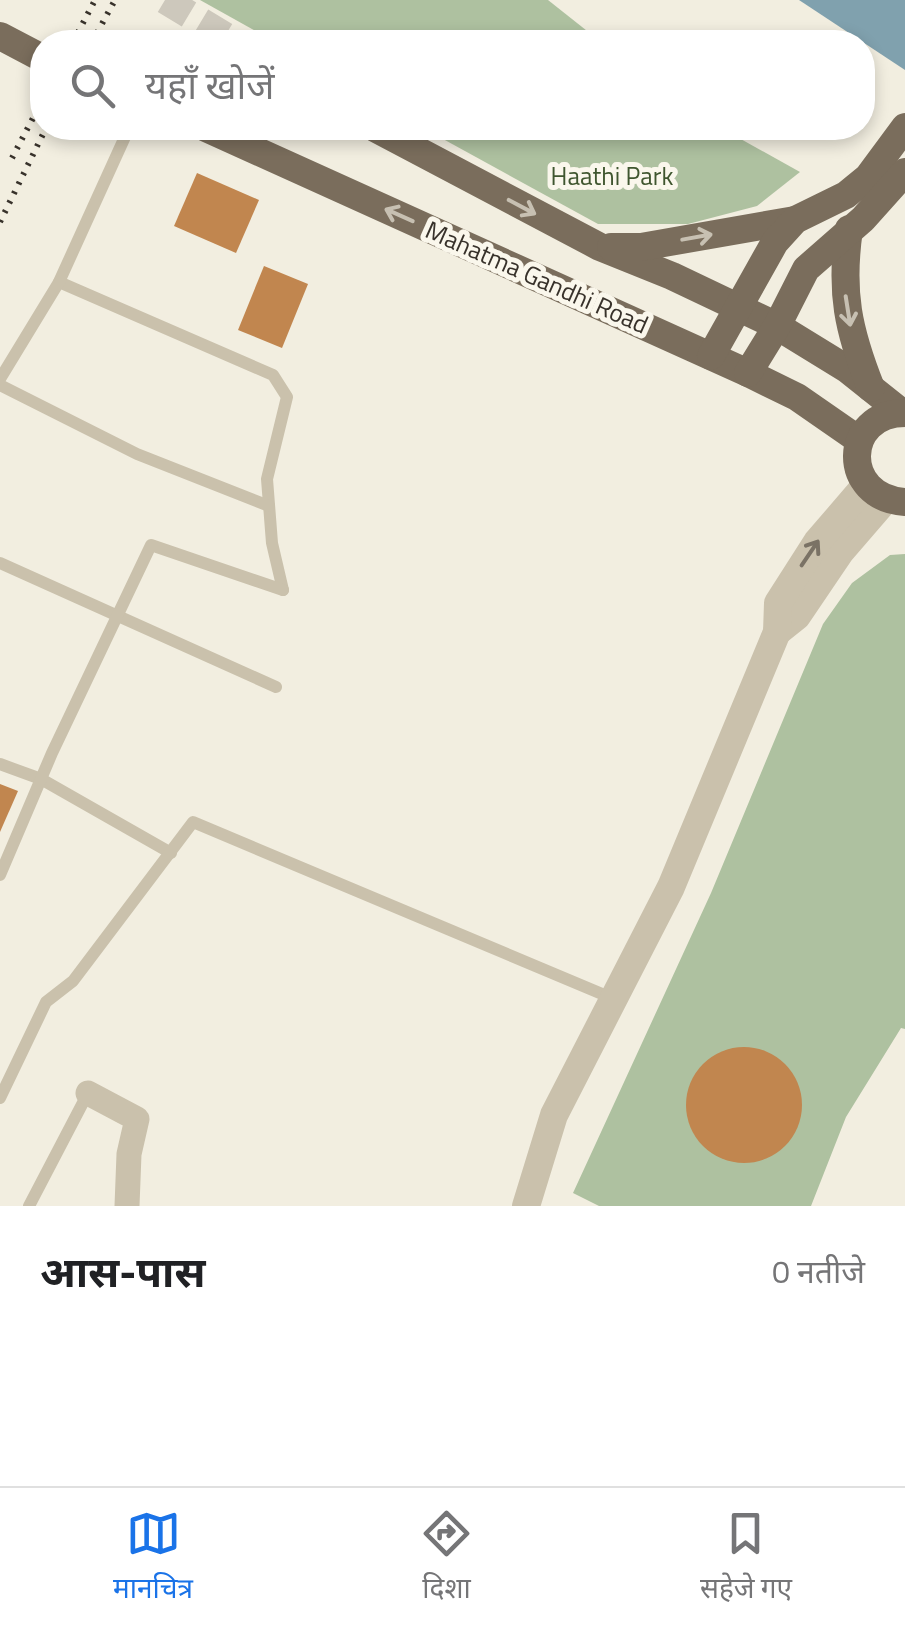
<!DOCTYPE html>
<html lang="hi">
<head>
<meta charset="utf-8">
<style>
	body { margin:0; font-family:"Titillium Web","Noto Sans Devanagari",sans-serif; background:#f6f6f6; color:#202124 }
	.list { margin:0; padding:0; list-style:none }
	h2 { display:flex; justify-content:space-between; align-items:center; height:130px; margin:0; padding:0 40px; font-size:42px }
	h2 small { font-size:32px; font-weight:400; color:#757577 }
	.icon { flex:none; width:55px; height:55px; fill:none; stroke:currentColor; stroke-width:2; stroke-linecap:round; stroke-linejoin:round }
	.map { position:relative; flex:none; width:905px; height:1206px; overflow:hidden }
	.search { position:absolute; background:#fff; box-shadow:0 5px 15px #0003; left:30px; right:30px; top:30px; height:110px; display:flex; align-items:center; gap:25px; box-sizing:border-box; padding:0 35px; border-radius:40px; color:#757577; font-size:38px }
	.sheet { height:280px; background:#fff }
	nav { display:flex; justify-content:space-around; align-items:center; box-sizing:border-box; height:140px; border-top:2px solid #e0e0e0; background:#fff; font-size:28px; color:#757577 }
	nav a { display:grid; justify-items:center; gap:5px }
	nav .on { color:#1a73e8 }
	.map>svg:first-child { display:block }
</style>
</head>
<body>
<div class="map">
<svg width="905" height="1206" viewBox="0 0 905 1206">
	<rect width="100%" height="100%" fill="#f2eee0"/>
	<!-- green -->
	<g fill="#aec1a0">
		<path d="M200,0H548L601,42H275Z"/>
		<path d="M423,128H721L800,172L757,206L688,224H598Z"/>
		<path d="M905,554V1029L901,1028L846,1117L811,1206H599L573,1193L711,893L823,624L852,583L890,555Z"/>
	</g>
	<!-- water -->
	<path fill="#80a1ae" d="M799,0H905V70Z"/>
	<!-- building -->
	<g fill="#c1864f">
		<path d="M197,173L259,200L236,253L174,226Z"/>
		<path d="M264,266L308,284L282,348L238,330Z"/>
		<path d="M0,784L18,791L0,832Z"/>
		<circle cx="744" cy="1105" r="58"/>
	</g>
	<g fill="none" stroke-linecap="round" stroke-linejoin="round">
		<!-- primary-tunnel -->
		<path stroke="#cdc8bc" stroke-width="28" stroke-dasharray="28 14" stroke-linecap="butt" d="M165,0L235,42"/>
		<!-- service -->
		<g stroke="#cac1ac" stroke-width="12">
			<path d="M59,282L273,375L287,397L267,479L272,543L283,590"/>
			<path d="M0,379L59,282L129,128"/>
			<path d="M0,385L137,454L269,506"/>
			<path d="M0,563L276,687"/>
			<path d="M0,764L41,779L171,853"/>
			<path d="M0,875L52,753L151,545L283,590"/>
			<path d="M0,1098L46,1002L73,981L193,822L614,999"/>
			<path d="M29,1206L88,1093"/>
		</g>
		<!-- minor -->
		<path stroke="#cac1ac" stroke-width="25" d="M88,1093L137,1119L129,1154L127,1206"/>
		<!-- tertiary -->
		<g stroke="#cac1ac" stroke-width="28">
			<path d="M777,632L797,616L841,551L885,500"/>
			<path d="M526,1206L554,1115L671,887L777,632L778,603L817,542L866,485"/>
		</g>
		<!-- primary -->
		<g stroke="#7a6d5c" stroke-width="28">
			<path d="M0,36L42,58"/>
			<path d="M206,128L748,373L797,397L859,440"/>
			<path d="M375,128L600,247L672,276L777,326L847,369L901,412"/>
			<path d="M849,229C840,292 848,330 871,388"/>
			<path d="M611,247H641L795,220"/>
			<path d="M711,356L775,242L795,220L846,195L868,177L905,127"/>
			<path d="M748,373L777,326L806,269L863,219L905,172"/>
			<path d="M905,413C842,413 840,498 905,502"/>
		</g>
		<!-- rail -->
		<g stroke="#38322b" stroke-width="6" stroke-dasharray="2.5 8" stroke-linecap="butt">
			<path d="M73,42L95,0"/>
			<path d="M92,42L115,0"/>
			<path d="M12,158L42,101"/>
			<path d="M0,222L46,128"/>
		</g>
	</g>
	<!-- one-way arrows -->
	<defs><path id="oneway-shaft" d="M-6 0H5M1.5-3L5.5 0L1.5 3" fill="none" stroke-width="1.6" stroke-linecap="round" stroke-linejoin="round" transform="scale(2.5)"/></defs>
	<g stroke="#c7c0b2">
		<use href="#oneway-shaft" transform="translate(522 207) rotate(28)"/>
		<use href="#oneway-shaft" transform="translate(399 215) rotate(-156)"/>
		<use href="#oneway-shaft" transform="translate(697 237) rotate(-10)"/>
		<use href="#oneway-shaft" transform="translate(848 311) rotate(81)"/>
	</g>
	<use stroke="#7a7265" href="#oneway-shaft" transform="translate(810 553) rotate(-56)"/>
	<g text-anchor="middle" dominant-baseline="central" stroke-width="10" stroke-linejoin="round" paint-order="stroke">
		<!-- park labels -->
		<g font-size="25" fill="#3f562f" stroke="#faf7ec">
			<text x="612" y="176">Haathi Park</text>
		</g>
		<!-- street labels -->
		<g font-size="25" fill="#38322b" stroke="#faf7ec">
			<text transform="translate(537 277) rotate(24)">Mahatma Gandhi Road</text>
		</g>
	</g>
</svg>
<div class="search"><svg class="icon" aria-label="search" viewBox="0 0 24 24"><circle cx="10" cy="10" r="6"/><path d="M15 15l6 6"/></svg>यहाँ खोजें</div>
</div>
<section class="sheet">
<h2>आस-पास<small>0 नतीजे</small></h2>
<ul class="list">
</ul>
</section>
<nav>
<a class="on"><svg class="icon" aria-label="map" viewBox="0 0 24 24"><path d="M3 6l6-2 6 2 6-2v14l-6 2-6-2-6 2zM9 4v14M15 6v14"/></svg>मानचित्र</a>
<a><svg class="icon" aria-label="directions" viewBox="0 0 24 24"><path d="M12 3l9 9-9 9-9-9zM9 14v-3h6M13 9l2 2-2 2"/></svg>दिशा</a>
<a><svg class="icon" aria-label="saved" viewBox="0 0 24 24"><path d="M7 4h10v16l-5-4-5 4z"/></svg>सहेजे गए</a>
</nav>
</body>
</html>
